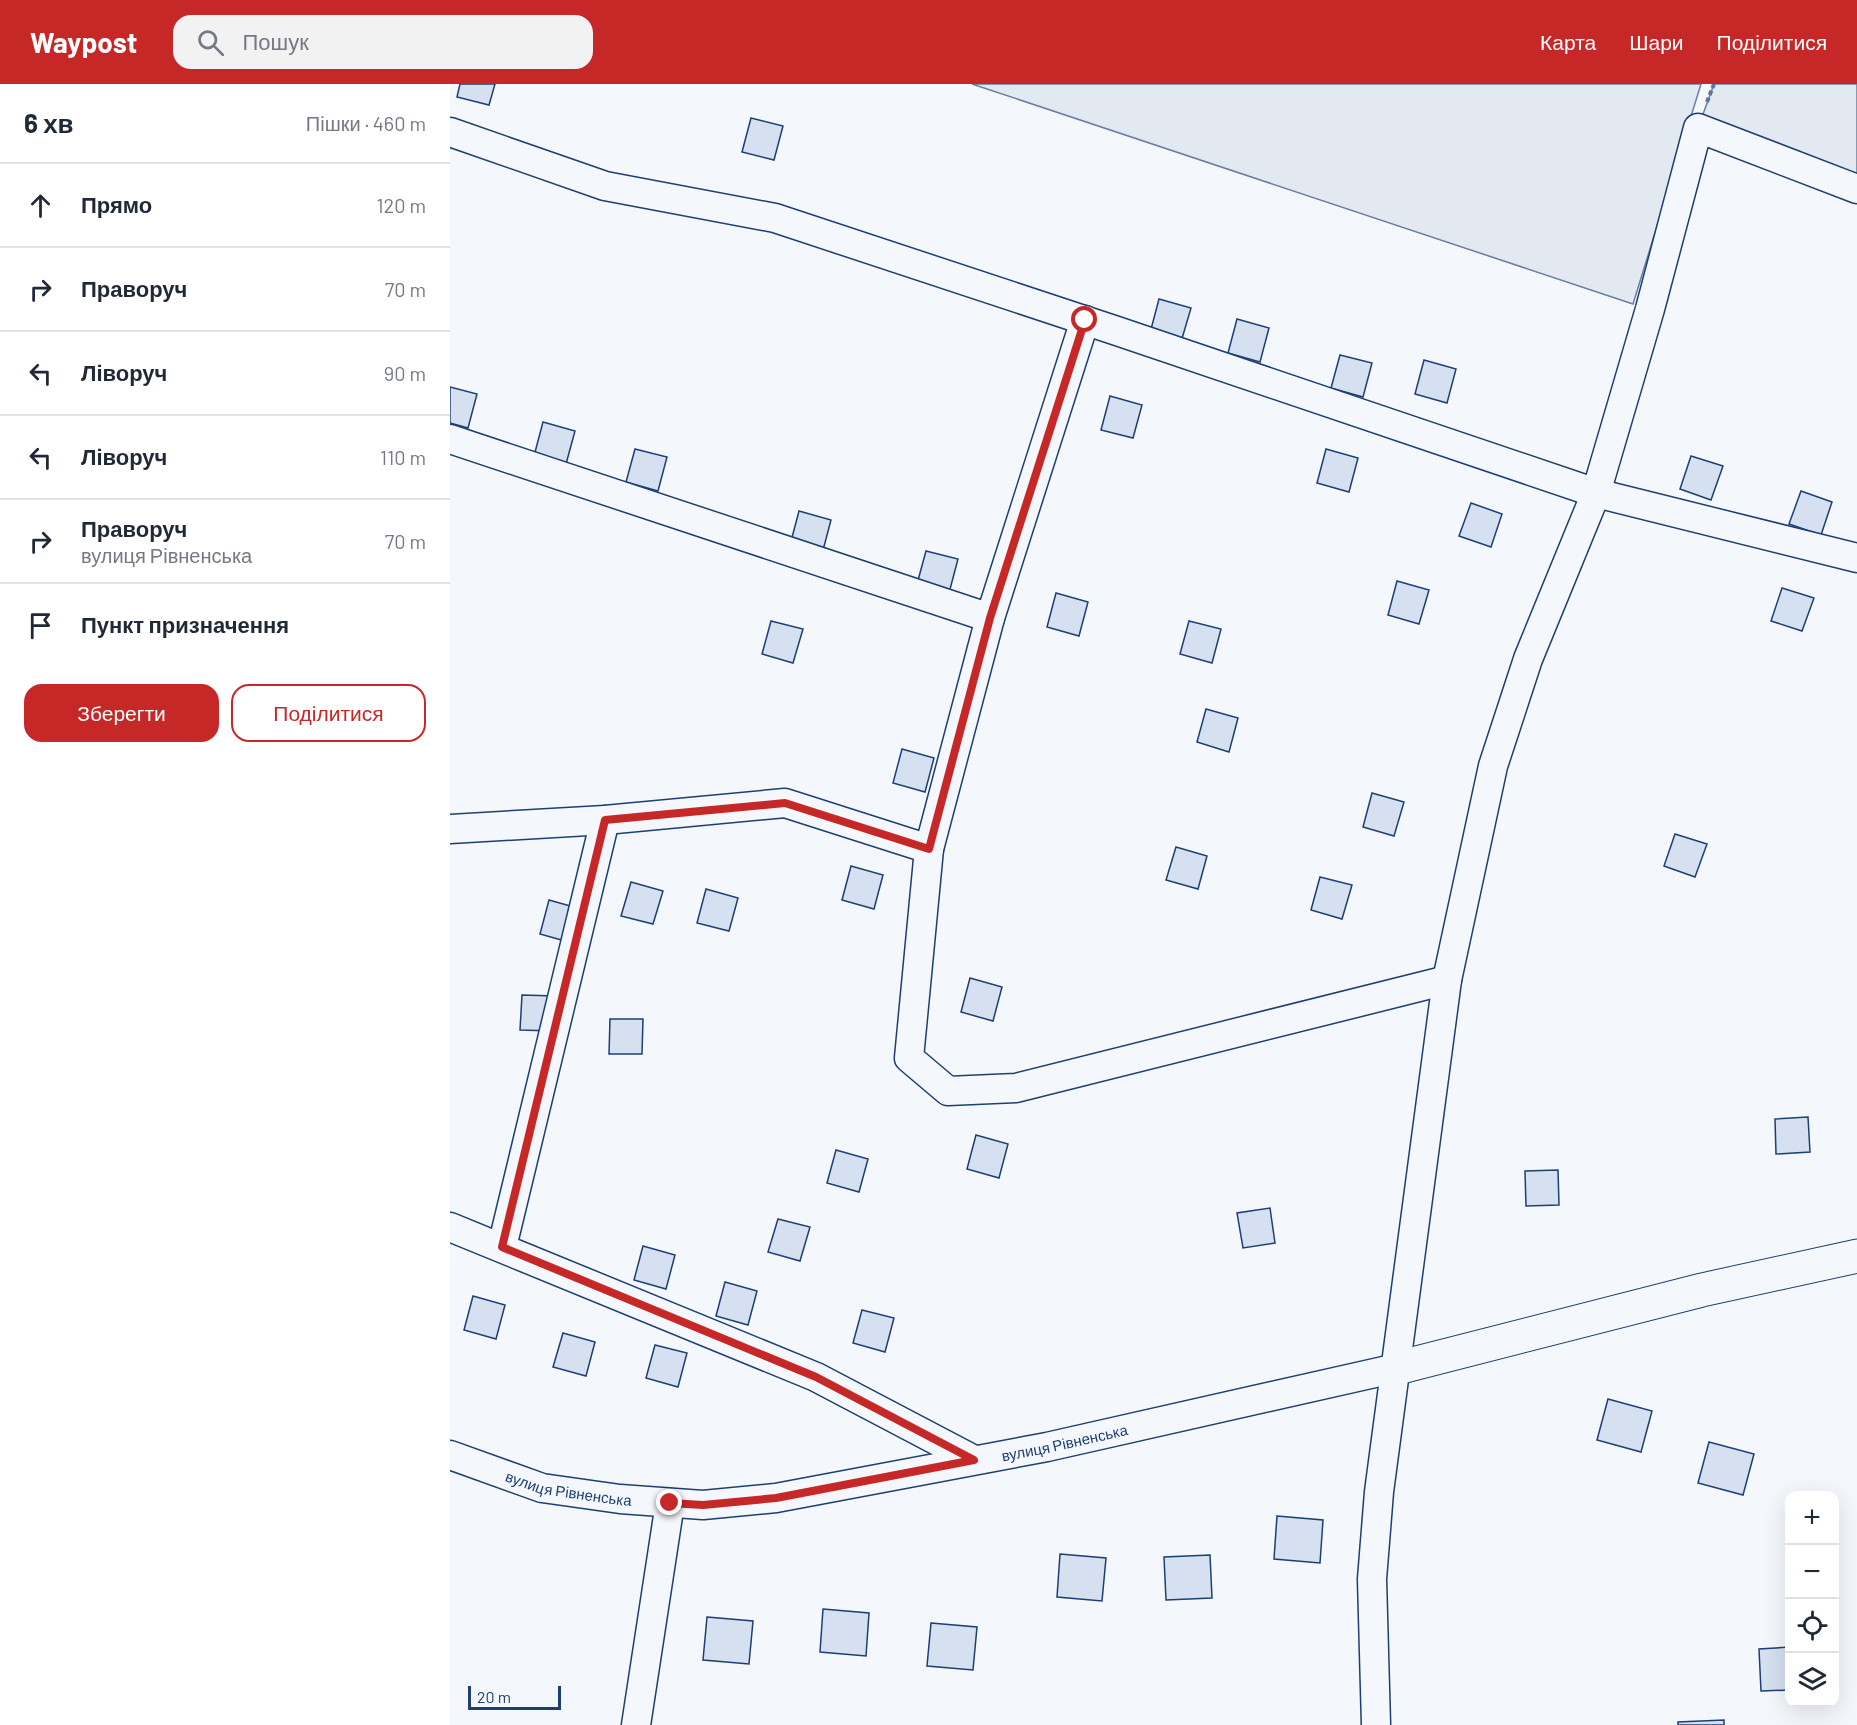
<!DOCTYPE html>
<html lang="uk">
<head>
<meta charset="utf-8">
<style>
	body { margin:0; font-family:Barlow,sans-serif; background:#f2f2f3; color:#1f2937 }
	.controls { position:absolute; right:18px; bottom:18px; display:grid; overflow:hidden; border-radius:12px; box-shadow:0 6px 24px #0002 }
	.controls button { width:54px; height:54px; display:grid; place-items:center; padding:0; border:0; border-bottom:2px solid #e0e1e3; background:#fff; color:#1f2937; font:30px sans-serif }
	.scale { position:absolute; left:18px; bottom:15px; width:93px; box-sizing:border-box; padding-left:6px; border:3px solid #1d3f73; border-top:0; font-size:16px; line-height:21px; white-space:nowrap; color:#1d3f73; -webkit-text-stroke:4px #f4f7fb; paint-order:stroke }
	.stop { position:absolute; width:18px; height:18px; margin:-14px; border:4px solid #c62828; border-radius:50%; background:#fff }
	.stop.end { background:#c62828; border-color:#fff; box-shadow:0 2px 6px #0008 }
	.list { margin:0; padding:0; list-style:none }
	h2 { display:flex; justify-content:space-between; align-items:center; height:78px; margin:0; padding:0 24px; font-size:26px }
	h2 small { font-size:20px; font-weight:400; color:#747a83 }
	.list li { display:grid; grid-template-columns:39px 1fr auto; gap:18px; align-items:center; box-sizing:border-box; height:84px; padding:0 24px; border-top:2px solid #e0e1e3 }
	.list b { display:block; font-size:22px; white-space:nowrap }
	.list p { margin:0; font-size:20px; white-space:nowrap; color:#747a83 }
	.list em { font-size:20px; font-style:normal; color:#747a83 }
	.actions { display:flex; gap:12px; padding:18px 24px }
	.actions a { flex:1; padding:14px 0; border:2px solid #c62828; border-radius:18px; text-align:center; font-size:21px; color:#c62828 }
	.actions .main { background:#c62828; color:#fff }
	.icon { flex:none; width:33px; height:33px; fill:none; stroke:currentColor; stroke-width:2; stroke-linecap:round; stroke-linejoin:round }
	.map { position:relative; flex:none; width:1407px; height:1641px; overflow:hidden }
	header { display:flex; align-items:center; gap:36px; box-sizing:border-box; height:84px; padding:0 30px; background:#c62828; color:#fff }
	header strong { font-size:28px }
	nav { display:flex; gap:33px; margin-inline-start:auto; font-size:21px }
	.search { width:420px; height:54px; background:#f2f2f3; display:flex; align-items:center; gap:15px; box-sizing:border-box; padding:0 21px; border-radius:18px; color:#747a83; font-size:22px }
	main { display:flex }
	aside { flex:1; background:#fff }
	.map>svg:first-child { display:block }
</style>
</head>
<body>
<header>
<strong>Waypost</strong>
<div class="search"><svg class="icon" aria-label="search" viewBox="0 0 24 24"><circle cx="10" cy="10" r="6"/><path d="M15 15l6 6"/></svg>Пошук</div>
<nav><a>Карта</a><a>Шари</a><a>Поділитися</a></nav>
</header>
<main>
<aside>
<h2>6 хв<small>Пішки · 460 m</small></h2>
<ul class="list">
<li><svg class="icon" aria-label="ahead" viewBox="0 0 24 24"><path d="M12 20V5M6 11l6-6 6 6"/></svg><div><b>Прямо</b></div><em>120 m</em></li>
<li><svg class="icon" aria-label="right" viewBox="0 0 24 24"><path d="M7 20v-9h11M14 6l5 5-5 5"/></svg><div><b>Праворуч</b></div><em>70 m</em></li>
<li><svg class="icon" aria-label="left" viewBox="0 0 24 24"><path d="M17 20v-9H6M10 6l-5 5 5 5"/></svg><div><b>Ліворуч</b></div><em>90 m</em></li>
<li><svg class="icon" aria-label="left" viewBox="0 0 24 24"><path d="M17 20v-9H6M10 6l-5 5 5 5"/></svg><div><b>Ліворуч</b></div><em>110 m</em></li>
<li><svg class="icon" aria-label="right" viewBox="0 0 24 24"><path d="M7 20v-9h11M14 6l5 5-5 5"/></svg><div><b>Праворуч</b><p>вулиця Рівненська</p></div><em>70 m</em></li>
<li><svg class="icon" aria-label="arrive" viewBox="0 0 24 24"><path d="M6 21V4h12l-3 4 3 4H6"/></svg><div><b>Пункт призначення</b></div></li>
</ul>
<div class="actions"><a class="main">Зберегти</a><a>Поділитися</a></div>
</aside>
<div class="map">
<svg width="1407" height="1641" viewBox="0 0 1407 1641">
	<rect width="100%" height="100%" fill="#f4f7fb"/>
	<!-- green -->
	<g fill="#e3e9f0" stroke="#687fa3" stroke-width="1.5">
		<path d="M522,0H1251L1183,220Z"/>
		<path d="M1264,0H1407V105L1248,44Z"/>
	</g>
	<!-- building -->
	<g fill="#d5e0f0" stroke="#1d3f73" stroke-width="1.5">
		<path d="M10,0H45L39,21L7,13Z"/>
		<path d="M301,34L333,42L324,76L292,68Z"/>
		<path d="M709,215L741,224L731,258L700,249Z"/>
		<path d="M787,235L819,244L810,278L778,269Z"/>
		<path d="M890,271L922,279L913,313L881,304Z"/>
		<path d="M974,276L1006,285L997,319L965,310Z"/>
		<path d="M0,303L27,310L18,344L0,339Z"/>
		<path d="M660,312L692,321L683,354L651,346Z"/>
		<path d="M93,338L125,347L116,380L84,372Z"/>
		<path d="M185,365L217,373L208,407L176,398Z"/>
		<path d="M876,365L908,374L899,408L867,399Z"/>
		<path d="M1241,372L1273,382L1261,416L1230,405Z"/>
		<path d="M1351,407L1382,418L1371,451L1339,440Z"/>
		<path d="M1021,419L1052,430L1041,463L1009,452Z"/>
		<path d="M349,427L381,436L372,470L340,461Z"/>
		<path d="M476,467L508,475L499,509L467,500Z"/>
		<path d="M947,497L979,506L969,540L938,531Z"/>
		<path d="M1332,504L1364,514L1352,547L1321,537Z"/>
		<path d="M606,509L638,518L629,552L597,543Z"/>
		<path d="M321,537L353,545L343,579L312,570Z"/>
		<path d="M739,537L771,545L762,579L730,570Z"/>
		<path d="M756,625L788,634L779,668L747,658Z"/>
		<path d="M452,665L484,674L475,708L443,699Z"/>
		<path d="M922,709L954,718L944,752L913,743Z"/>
		<path d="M1225,750L1257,760L1245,793L1214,782Z"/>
		<path d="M726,763L757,772L748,805L716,796Z"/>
		<path d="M401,782L433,791L424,825L392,816Z"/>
		<path d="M870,793L902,801L892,835L861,826Z"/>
		<path d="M181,798L213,807L203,840L171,832Z"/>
		<path d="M256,805L288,814L279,847L247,839Z"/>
		<path d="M99,816L131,825L122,859L90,850Z"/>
		<path d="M520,894L552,903L543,937L511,928Z"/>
		<path d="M72,911L105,912L103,947L70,946Z"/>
		<path d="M160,935H193L192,970H159Z"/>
		<path d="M1358,1033L1360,1068L1326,1070L1325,1035Z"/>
		<path d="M526,1051L558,1060L549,1094L517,1085Z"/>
		<path d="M386,1066L418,1075L409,1108L377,1099Z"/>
		<path d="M1108,1086L1109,1121L1076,1122L1075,1087Z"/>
		<path d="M820,1124L825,1159L793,1164L787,1129Z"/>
		<path d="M328,1135L360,1143L350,1177L318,1168Z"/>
		<path d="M193,1162L225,1171L216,1205L184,1196Z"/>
		<path d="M275,1198L307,1207L298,1241L266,1232Z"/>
		<path d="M23,1212L55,1221L46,1255L14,1246Z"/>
		<path d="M412,1226L444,1234L435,1268L403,1259Z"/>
		<path d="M113,1249L145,1258L136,1292L103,1283Z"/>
		<path d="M205,1261L237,1269L228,1303L196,1294Z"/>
		<path d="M1158,1315L1202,1327L1191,1368L1147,1356Z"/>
		<path d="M1259,1358L1304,1370L1293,1411L1248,1399Z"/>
		<path d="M827,1432L873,1436L870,1479L824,1475Z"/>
		<path d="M610,1470L656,1474L652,1517L607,1513Z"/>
		<path d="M760,1471L762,1514L716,1516L714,1473Z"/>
		<path d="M373,1525L419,1529L416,1572L370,1568Z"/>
		<path d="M257,1533L303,1537L299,1580L253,1576Z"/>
		<path d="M481,1539L527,1543L523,1586L477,1582Z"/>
		<path d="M1340,1563V1606L1311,1607L1309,1565Z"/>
		<path d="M1274,1636V1641H1228V1638Z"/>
	</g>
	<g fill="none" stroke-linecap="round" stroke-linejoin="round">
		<defs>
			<g id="minor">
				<path d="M0,48L155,102L325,134L667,247L1146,409L1407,474"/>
				<path d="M0,355L540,534"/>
				<path d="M0,745L155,736L335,719L479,765L459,974L498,1007L566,1004L997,896"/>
				<path d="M479,765L540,534L635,236"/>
				<path d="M0,1143L366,1293L524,1376"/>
				<path d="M52,1163L155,736"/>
				<path id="s1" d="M0,1371L92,1404L170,1415L253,1421L326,1414L597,1363L947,1284"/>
				<path d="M186,1641L220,1419"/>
				<path d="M926,1641L922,1495L929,1408L997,896L1043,682L1078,575L1146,409L1200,225L1248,44L1407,105"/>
			</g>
			<path id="tertiary" d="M947,1284L1252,1206L1407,1172"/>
		</defs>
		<!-- minor casing -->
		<use href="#minor" stroke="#1d3f73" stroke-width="31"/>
		<!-- tertiary casing -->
		<use href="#tertiary" stroke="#1d3f73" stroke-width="35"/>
		<!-- path -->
		<path stroke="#5e769c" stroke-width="4" stroke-dasharray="4.5 3" stroke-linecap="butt" d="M1257,18L1264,0"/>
		<!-- minor -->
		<use href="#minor" stroke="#f4f7fb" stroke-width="28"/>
		<!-- tertiary -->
		<use href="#tertiary" stroke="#f4f7fb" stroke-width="33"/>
	</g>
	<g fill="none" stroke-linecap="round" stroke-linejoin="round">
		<!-- route -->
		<path stroke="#c62828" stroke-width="8" d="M220,1419L253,1421L326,1414L524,1376L366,1293L52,1163L155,736L335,719L479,765L540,534L635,236"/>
	</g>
	<g text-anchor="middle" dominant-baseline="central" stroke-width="4.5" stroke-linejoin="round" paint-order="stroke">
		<!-- street labels -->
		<g font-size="15" fill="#1d3f73" stroke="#f4f7fb">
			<text stroke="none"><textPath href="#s1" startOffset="627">вулиця Рівненська</textPath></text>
			<text stroke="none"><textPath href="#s1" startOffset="124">вулиця Рівненська</textPath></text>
		</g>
	</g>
</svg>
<div class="controls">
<button>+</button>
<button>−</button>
<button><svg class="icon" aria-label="locate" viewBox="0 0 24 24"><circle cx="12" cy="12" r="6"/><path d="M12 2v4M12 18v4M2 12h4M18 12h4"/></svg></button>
<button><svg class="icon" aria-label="layers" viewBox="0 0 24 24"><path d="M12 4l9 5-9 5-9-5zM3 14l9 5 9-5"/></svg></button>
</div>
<div class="scale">20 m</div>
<div class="stop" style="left:635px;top:236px"></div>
<div class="stop end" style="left:220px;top:1419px"></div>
</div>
</main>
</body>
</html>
